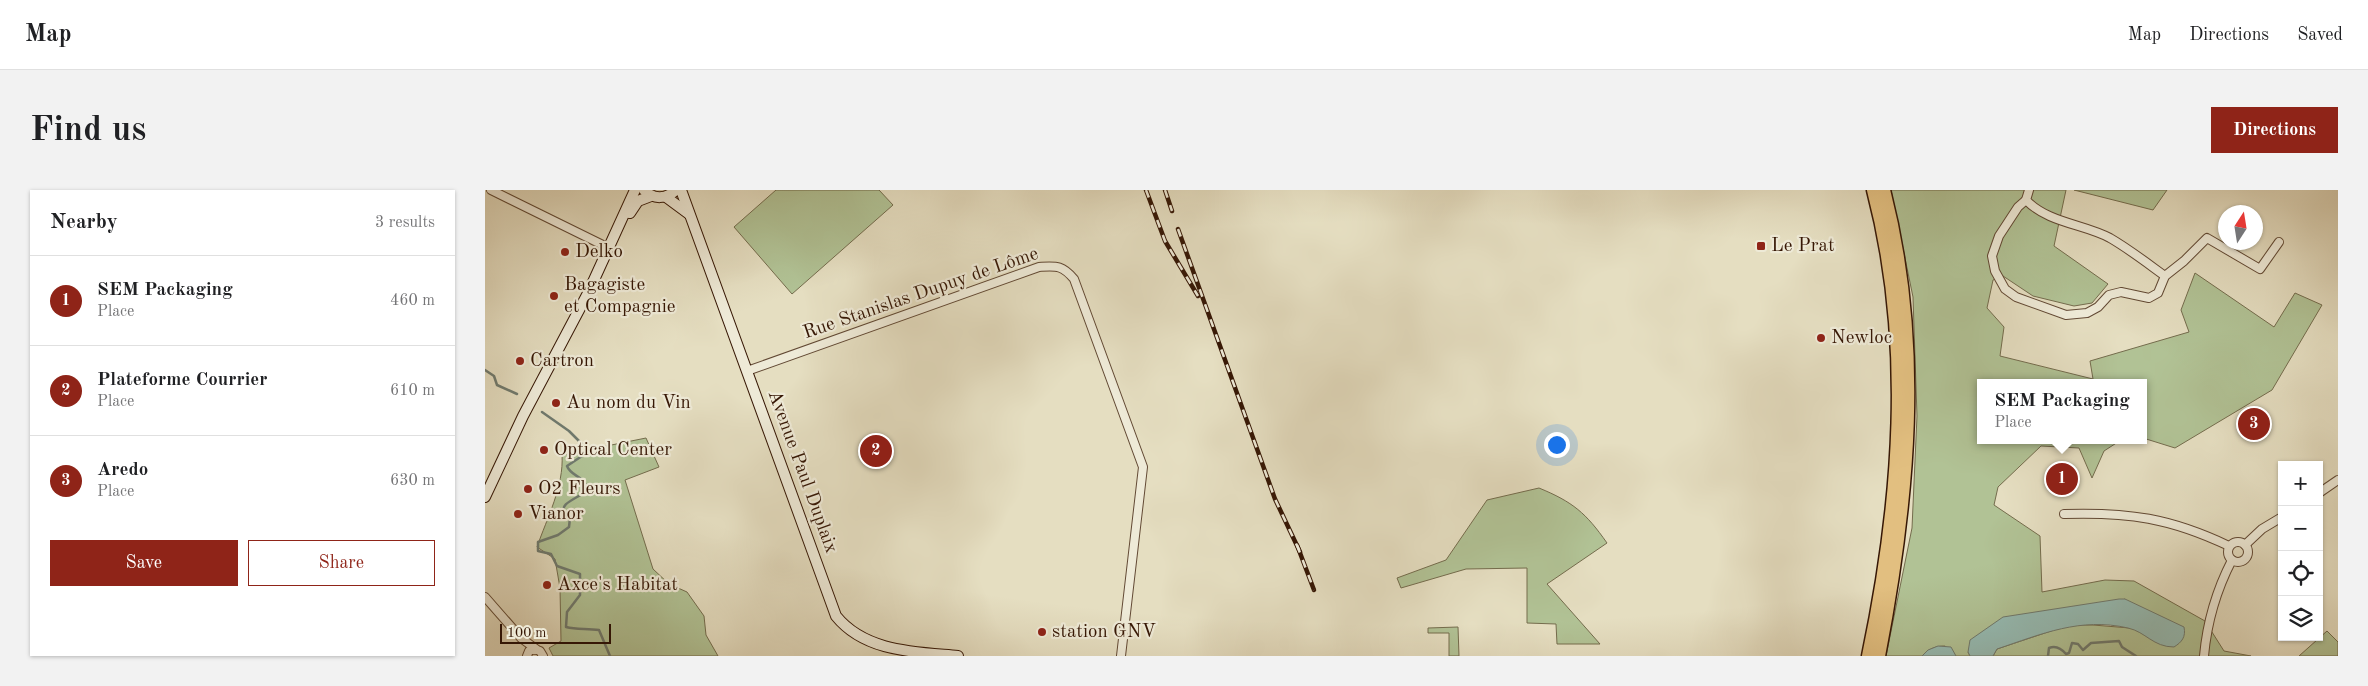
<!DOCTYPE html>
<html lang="en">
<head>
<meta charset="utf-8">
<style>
	body { margin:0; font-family:"Old Standard TT",serif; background:#f2f2f2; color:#202124 }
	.controls { position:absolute; right:15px; bottom:15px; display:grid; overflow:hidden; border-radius:0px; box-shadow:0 1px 4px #0004 }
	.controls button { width:45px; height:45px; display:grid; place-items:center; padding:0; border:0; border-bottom:1px solid #e0e0e0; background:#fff; color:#202124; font:25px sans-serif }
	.compass { position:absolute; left:1733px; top:15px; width:45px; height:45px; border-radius:50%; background:#fff; box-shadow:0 1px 4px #0004; rotate:12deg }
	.scale { position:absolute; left:15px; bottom:12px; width:111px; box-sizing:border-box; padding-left:5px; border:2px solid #361705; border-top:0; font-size:14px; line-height:18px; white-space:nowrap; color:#361705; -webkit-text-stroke:4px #eeead7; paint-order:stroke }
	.you { position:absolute; left:1071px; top:254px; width:18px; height:18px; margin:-12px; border:4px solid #fff; border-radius:50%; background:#1a73e8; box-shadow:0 0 0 8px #1a73e833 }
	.badge { display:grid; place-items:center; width:32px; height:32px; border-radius:50%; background:#8f2418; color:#fff; font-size:16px; font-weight:700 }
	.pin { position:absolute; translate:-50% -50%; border:2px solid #fff; box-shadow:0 1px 5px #0006 }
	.popup { position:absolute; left:1492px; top:189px; width:170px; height:65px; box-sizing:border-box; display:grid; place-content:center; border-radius:0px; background:#fff; filter:drop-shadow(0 1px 4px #0005); font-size:16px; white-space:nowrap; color:#757577 }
	.popup b { font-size:19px; color:#202124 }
	.popup::after { content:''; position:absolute; left:50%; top:100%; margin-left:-10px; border:10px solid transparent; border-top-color:#fff }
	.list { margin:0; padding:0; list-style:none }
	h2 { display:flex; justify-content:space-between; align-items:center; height:65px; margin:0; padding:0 20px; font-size:21px }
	h2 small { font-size:16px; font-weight:400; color:#757577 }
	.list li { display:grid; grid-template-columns:32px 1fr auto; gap:15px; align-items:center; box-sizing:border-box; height:90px; padding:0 20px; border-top:1px solid #e0e0e0 }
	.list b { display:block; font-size:19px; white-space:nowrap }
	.list p { margin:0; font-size:16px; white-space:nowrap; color:#757577 }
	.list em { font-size:16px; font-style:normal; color:#757577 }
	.actions { display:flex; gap:10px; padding:15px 20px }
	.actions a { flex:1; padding:11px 0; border:1px solid #8f2418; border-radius:0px; text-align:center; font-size:18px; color:#8f2418 }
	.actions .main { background:#8f2418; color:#fff }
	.icon { flex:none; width:28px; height:28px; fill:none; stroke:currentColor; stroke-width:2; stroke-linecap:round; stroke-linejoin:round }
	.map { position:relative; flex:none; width:1853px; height:466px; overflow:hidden; border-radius:0px }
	header { display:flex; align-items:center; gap:30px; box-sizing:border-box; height:70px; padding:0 25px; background:#fff; border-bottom:1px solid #e0e0e0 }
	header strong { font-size:24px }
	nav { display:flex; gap:28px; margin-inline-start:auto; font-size:18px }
	.intro { display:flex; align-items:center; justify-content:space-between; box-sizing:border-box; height:120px; padding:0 30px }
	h1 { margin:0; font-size:35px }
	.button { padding:12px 22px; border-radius:0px; background:#8f2418; color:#fff; font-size:18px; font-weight:700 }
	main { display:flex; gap:30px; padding:0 30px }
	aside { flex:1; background:#fff; border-radius:0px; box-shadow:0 1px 4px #0004 }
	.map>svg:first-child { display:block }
</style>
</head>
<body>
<header>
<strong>Map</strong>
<nav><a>Map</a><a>Directions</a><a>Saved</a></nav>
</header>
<div class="intro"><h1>Find us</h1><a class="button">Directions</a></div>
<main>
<aside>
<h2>Nearby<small>3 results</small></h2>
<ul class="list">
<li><span class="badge">1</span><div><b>SEM Packaging</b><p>Place</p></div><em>460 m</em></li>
<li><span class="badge">2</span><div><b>Plateforme Courrier</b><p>Place</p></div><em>610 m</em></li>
<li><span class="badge">3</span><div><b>Aredo</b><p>Place</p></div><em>630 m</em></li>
</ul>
<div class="actions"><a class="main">Save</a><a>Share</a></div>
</aside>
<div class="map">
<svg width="1853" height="466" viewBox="0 0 1853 466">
	<rect width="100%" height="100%" fill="#e5dec1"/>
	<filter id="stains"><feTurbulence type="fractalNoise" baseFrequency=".004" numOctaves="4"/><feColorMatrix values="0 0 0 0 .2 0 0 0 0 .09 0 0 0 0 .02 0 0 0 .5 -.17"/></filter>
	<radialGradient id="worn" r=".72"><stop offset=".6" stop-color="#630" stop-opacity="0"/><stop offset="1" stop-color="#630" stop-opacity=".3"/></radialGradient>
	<!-- green -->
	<g fill="#b1c295" stroke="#746c4d">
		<path d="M291,0H394L408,15L307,104L249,37Z"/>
		<path d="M1406,0H1581L1569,56L1623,94L1607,113L1589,116L1548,106L1518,86L1508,90L1502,118L1519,137L1515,166L1608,189L1605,171L1704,142L1696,120L1710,83L1789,137L1810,103L1837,115L1787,200L1690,258L1658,248V193H1496V250H1636L1619,261L1607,288L1594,258L1556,256L1513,297L1509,315L1555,346L1557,402L1620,390L1649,391L1720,431L1739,461L1766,466H1508L1512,459L1584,435H1608L1645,438L1640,409L1483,462L1485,466H1471L1460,456C1450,456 1444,459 1437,466H1401L1427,338L1432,226L1428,107Z"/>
		<path d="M1589,0H1682L1668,20Z"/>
		<path d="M161,248L174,277L140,290L168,379L184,394L202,402L219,426L221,445L233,466H68L64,458L76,451L75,398L70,369L52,357C62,328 79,296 77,265Z"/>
		<path d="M1054,298C1088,312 1101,323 1122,353L1062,394L1115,454H1072L1071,434L1042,433V378L981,379L916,398L912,388L961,370L1002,310Z"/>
		<path d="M973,437L974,466H964V443H943V438Z"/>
		<path d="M1842,441L1853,452V466H1814Z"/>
	</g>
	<!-- water -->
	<g fill="#96bcb4" stroke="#707a6e">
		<path d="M1634,409H1640L1699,437C1701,447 1697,452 1689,457C1668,457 1661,442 1643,438C1595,427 1557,444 1512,459L1508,466H1485L1483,462L1485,450L1518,427Z"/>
		<path d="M1453,456L1466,457L1471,466H1437L1443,460Z"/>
	</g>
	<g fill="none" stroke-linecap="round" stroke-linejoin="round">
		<!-- stream -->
		<g stroke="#707a6e" stroke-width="2.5">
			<path d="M0,180L9,186L12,195L32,204"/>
			<path d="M57,222L84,241L102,259L100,264L82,276C86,287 101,286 102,300C97,307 72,313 80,323C82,325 84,326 85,328L84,337L73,345L53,352V361L66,364L72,376L95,384V405L82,422L81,437C92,440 102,438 114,440L125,466"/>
			<path d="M1563,466L1564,458C1571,455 1576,458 1581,464L1584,463L1587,453L1593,454L1598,460L1606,453L1634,451L1637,457L1651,466"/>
		</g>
		<defs>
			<g id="minor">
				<path d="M6,0L124,58"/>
				<path d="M1544,0L1541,10C1563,33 1599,34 1625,48C1644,59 1662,73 1680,86"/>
				<path d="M1541,10L1533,17L1514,46L1507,66L1510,81L1520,99L1531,107L1581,125L1602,123L1613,117L1624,105L1636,102L1664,108L1673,103L1680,86L1699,71L1722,48L1775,79L1794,52"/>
				<path d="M262,181L554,77C572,76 577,75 589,89L658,277L636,466"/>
				<path d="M1834,303L1853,290"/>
				<path d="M1579,324C1644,322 1685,328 1744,356"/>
				<circle cx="1753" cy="362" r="10"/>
				<path d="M1760,355L1777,339L1797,327"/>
				<path d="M0,407L36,448L51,459"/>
				<path d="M42,466L44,461L49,459L55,461L58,466"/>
				<path d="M1719,466C1722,433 1732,399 1747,370"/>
			</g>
			<g id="secondary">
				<path d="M159,0C169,10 181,9 191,0"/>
				<path d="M196,0L351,426C380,462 430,462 473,466"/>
				<path d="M181,7L204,24"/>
				<path d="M145,23L153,11L166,6"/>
				<path d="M0,307L38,226L103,103L150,0"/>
			</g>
			<g id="trunk">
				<path d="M1383,466C1415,313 1428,153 1388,0"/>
				<path d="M1394,466C1424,311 1439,155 1399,0"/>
			</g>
		</defs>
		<!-- minor casing -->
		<use href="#minor" stroke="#624934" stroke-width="10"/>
		<!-- secondary casing -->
		<use href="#secondary" stroke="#361705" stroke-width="12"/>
		<!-- trunk casing -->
		<use href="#trunk" stroke="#361705" stroke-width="15"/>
		<!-- minor -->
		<use href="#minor" stroke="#eeead7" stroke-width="8"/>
		<!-- secondary -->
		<use href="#secondary" stroke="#eeead7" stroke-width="10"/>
		<!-- trunk -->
		<use href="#trunk" stroke="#e2bf80" stroke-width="12"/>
		<defs>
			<g id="rail">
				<path d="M661,0L680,51L713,106"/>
				<path d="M680,0L687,21"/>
				<path d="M693,39L790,309L815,362"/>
				<path d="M812,355L829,400"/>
			</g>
		</defs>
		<!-- rail casing -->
		<use href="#rail" stroke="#361705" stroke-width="4.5"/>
		<!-- rail -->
		<use href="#rail" stroke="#eeead7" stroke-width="2.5" stroke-dasharray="8" stroke-linecap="butt"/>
	</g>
	<!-- markers -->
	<g fill="#8f2418" stroke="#eeead7" stroke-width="2">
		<rect x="1271" y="51" width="10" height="10" rx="2.5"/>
		<circle cx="80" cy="62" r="5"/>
		<circle cx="69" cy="106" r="5"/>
		<circle cx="1336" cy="148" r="5"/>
		<circle cx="35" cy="171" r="5"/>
		<circle cx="71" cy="213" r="5"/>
		<circle cx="59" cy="260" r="5"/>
		<circle cx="43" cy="299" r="5"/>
		<circle cx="33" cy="324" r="5"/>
		<circle cx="62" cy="395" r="5"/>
		<circle cx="557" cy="442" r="5"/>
	</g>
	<g text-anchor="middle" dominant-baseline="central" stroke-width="4.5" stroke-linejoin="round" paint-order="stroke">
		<!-- poi labels -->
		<g font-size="19" fill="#361705" stroke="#eeead7" text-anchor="start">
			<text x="1286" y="56">Le Prat</text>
			<text x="90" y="62">Delko</text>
			<text x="79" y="95">Bagagiste<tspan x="79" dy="22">et Compagnie</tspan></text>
			<text x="1346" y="148">Newloc</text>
			<text x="45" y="171">Cartron</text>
			<text x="81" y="213">Au nom du Vin</text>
			<text x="69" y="260">Optical Center</text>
			<text x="53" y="299">O2 Fleurs</text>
			<text x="43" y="324">Vianor</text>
			<text x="72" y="395">Axce's Habitat</text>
			<text x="567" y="442">station GNV</text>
		</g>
		<!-- street labels -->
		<g font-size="19" fill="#361705" stroke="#eeead7">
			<text transform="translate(436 104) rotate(-19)">Rue Stanislas Dupuy de Lôme</text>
			<text transform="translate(317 282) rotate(70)">Avenue Paul Duplaix</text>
		</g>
	</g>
	<rect width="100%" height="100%" filter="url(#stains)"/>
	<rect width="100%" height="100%" fill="url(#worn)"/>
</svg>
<div class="controls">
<button>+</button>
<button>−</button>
<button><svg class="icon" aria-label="locate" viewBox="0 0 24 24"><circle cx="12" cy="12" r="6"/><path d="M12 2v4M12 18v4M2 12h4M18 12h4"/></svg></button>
<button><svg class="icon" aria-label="layers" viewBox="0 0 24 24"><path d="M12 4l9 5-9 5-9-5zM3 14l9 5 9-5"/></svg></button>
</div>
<svg class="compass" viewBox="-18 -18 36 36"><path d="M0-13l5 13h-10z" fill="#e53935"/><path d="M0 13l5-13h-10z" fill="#757577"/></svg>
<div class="scale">100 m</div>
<div class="you"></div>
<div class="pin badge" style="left:1577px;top:289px">1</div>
<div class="popup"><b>SEM Packaging</b>Place</div>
<div class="pin badge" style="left:391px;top:261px">2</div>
<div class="pin badge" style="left:1769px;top:234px">3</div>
</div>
</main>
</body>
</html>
